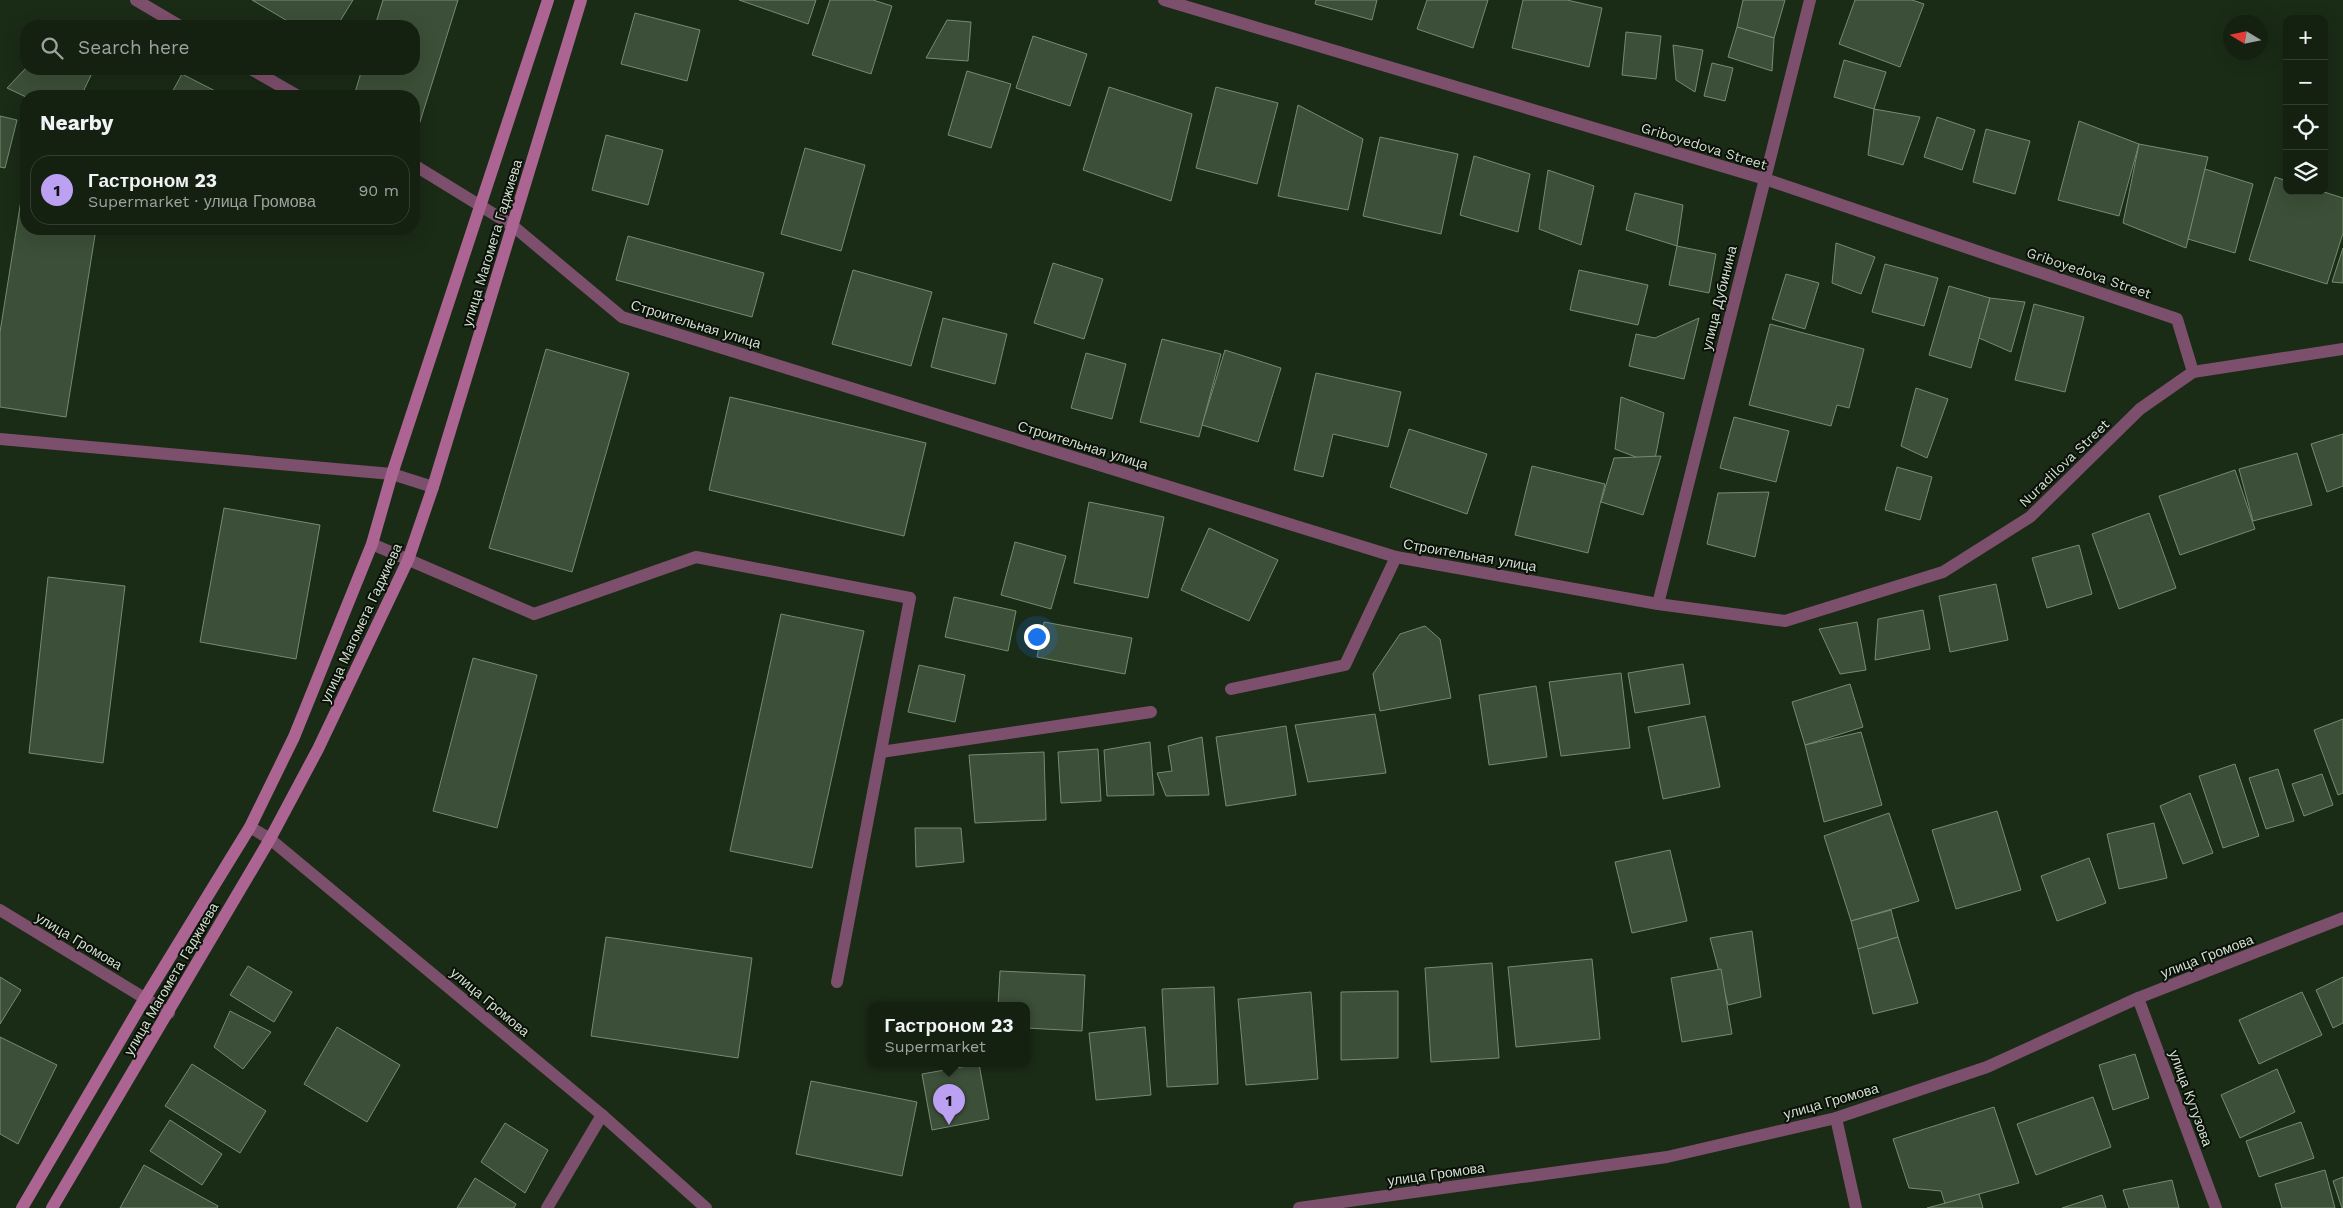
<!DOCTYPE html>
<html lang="en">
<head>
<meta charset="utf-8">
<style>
	body { margin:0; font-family:"Work Sans",sans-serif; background:#1d2819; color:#f1f3f6 }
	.controls { position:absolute; right:15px; top:15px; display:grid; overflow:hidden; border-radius:10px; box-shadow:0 5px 20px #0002 }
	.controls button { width:45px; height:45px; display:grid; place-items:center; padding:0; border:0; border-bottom:1px solid #333e30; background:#142010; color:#f1f3f6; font:25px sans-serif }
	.compass { position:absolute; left:2223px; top:15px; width:45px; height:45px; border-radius:50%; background:#142010; box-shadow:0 5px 20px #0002; rotate:280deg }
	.you { position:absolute; left:1036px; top:636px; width:18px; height:18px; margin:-12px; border:4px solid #fff; border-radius:50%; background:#1a73e8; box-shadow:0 0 0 8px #1a73e833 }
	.badge { display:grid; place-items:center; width:32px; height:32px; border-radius:50%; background:#bca0f2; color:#111; font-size:16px; font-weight:700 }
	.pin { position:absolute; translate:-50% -41px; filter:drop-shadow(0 1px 2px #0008) }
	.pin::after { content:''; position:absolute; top:26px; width:18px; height:15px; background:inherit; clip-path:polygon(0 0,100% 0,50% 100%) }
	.popup { position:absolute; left:868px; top:1002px; width:162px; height:65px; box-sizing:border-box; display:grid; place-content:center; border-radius:10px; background:#142010; filter:drop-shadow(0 1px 4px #0005); font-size:16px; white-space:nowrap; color:#9da39f }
	.popup b { font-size:19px; color:#f1f3f6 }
	.popup::after { content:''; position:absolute; left:50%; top:100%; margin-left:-10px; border:10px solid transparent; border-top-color:#142010 }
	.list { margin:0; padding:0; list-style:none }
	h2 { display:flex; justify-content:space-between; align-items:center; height:65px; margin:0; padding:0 20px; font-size:21px }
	h2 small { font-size:16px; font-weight:400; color:#9da39f }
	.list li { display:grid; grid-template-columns:32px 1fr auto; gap:15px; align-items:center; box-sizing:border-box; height:70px; margin:0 10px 10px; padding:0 10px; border:1px solid #333e30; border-radius:20px }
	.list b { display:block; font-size:19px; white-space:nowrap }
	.list p { margin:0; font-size:16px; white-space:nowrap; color:#9da39f }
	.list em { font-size:16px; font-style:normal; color:#9da39f }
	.icon { flex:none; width:28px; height:28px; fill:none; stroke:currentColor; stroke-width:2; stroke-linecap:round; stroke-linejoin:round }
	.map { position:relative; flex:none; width:2343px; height:1208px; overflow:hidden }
	.search { position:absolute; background:#142010; box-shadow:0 5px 20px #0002; left:20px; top:20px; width:400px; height:55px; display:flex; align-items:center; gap:12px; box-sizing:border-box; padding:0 18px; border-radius:20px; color:#9da39f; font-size:19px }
	.panel { position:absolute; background:#142010; box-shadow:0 5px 20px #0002; left:20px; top:90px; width:400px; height:145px; border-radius:20px }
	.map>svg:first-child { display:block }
</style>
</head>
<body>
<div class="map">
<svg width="2343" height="1208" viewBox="0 0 2343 1208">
	<rect width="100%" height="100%" fill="#1a2b16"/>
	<!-- building -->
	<g fill="#3c4f38" stroke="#768b71">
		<path d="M252,0H353L337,26H296Z"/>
		<path d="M383,0H458L419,125L414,124V96H354L362,69H414V26H375Z"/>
		<path d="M739,0H816L808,24Z"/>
		<path d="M830,0H873L892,6L871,74L812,55Z"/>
		<path d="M1316,0H1377L1372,20L1315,4Z"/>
		<path d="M1427,0H1488L1473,48L1417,29Z"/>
		<path d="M1523,0H1567L1602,8L1589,67L1512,48Z"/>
		<path d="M1743,0H1785L1774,38L1737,27Z"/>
		<path d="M1855,0H1912L1924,4L1900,67L1839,44Z"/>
		<path d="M635,13L700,30L687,81L621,64Z"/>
		<path d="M947,20L971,22L968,61L926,58Z"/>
		<path d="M1737,27L1774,38L1772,71L1728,57Z"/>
		<path d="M1626,32L1661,36L1656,79L1622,75Z"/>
		<path d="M1033,36L1087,54L1070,106L1016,88Z"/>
		<path d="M1673,45L1703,50L1695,92L1676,80Z"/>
		<path d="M1844,60L1886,72L1874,109L1834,97Z"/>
		<path d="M1712,63L1733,68L1725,101L1704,96Z"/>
		<path d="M26,68V69H94L81,96L26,97L7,88Z"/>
		<path d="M967,71L1011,84L991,148L948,135Z"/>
		<path d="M182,74L225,96H170Z"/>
		<path d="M1109,87L1192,114L1171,201L1083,170Z"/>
		<path d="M1216,87L1278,103L1257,184L1196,168Z"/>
		<path d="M1298,105L1363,139L1348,210L1278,196Z"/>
		<path d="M1874,109L1920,117L1903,165L1868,155Z"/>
		<path d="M0,116L17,120L5,168L0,167Z"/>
		<path d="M1937,117L1975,130L1962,170L1924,157Z"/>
		<path d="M2079,121L2139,144L2119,216L2058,200Z"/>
		<path d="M1986,129L2030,141L2015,194L1973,182Z"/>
		<path d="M606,135L663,150L648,205L592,190Z"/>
		<path d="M1380,137L1458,154L1441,234L1363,216Z"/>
		<path d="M2139,144L2208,157L2186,248L2123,223Z"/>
		<path d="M805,148L865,165L841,251L781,234Z"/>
		<path d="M1474,156L1530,174L1518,232L1460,215Z"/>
		<path d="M26,169V229H96L66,417L0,407V332Z"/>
		<path d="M2205,169L2253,184L2235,253L2188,239Z"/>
		<path d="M1548,170L1594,186L1581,245L1539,229Z"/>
		<path d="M2275,177L2287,181V191H2321L2343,198V233L2327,284L2249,260Z"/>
		<path d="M1635,193L1683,205L1677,246L1626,230Z"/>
		<path d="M628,236L764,273L752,317L616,280Z"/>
		<path d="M1836,243L1875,257L1861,294L1832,283Z"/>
		<path d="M1677,246L1716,254L1709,293L1669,285Z"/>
		<path d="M2343,248V283L2332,282Z"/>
		<path d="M1053,263L1103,279L1084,339L1034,323Z"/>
		<path d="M1885,264L1938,278L1924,326L1872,312Z"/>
		<path d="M853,270L932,292L911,366L832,344Z"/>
		<path d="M1579,270L1648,285L1638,325L1570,310Z"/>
		<path d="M1786,274L1819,283L1805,329L1772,319Z"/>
		<path d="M1949,286L1990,298L1971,368L1929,355Z"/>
		<path d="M1990,298L2025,302L2011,352L1979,338Z"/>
		<path d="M2034,304L2084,317L2065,392L2015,380Z"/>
		<path d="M943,318L1007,334L995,384L931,367Z"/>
		<path d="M1699,318L1684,379L1629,366L1636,334L1655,338Z"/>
		<path d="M1770,324L1864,349L1849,408L1837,405L1831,426L1749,405Z"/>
		<path d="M1162,339L1221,354L1199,437L1140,422Z"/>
		<path d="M546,349L629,373L572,572L489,548Z"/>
		<path d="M1225,350L1281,368L1258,442L1202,425Z"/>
		<path d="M1086,353L1126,364L1112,419L1071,408Z"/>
		<path d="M1316,373L1401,392L1388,447L1333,434L1323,477L1294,470Z"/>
		<path d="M1916,388L1948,399L1927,458L1901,446Z"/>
		<path d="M730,397L926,443L904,536L709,490Z"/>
		<path d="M1621,397L1664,413L1654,464L1615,449Z"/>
		<path d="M1734,417L1789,431L1776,482L1720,468Z"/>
		<path d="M1409,429L1487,454L1467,514L1390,487Z"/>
		<path d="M2343,434V486L2327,492L2311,444Z"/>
		<path d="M2297,453L2312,505L2253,521L2239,469Z"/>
		<path d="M1661,456L1643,515L1601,502L1614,458Z"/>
		<path d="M1532,466L1605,484L1588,553L1515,535Z"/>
		<path d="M1897,467L1932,477L1920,520L1885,510Z"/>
		<path d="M2235,470L2255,529L2180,555L2159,496Z"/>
		<path d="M1769,492L1755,557L1707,544L1718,493Z"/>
		<path d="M1089,502L1164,517L1148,598L1074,583Z"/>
		<path d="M224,508L320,525L296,659L200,642Z"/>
		<path d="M2149,513L2176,588L2119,609L2092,534Z"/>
		<path d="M1209,528L1278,560L1249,621L1181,590Z"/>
		<path d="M1015,542L1066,556L1051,609L1001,595Z"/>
		<path d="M2079,545L2092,594L2047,608L2032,558Z"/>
		<path d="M48,577L125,586L103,763L29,753Z"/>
		<path d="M1996,584L2008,640L1950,652L1939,596Z"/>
		<path d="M954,597L1016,611L1008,651L945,637Z"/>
		<path d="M1923,610L1930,649L1875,660L1878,619Z"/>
		<path d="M781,614L864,631L812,868L730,851Z"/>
		<path d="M1044,622L1132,638L1125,674L1037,657Z"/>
		<path d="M1857,622L1866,670L1840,674L1819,629Z"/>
		<path d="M1425,626L1440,639L1451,698L1380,711L1373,674L1400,634Z"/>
		<path d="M473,658L537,675L497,828L433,811Z"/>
		<path d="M1683,664L1690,704L1635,713L1628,673Z"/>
		<path d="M919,665L965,675L955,722L908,712Z"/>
		<path d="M1621,673L1630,748L1561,756L1549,682Z"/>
		<path d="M1850,684L1863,727L1805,745L1792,702Z"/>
		<path d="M1536,686L1547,757L1489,765L1479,695Z"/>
		<path d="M1375,714L1386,773L1308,782L1295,725Z"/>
		<path d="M1705,716L1720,787L1663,799L1648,727Z"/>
		<path d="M2343,719V793L2338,795L2314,730Z"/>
		<path d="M1286,726L1296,795L1226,806L1216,737Z"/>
		<path d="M1861,732L1882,805L1824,822L1805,745Z"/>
		<path d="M1202,737L1209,795L1166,796L1157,773L1172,771L1168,746Z"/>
		<path d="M1150,742L1154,795L1107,796L1104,750Z"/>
		<path d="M1098,749L1101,801L1061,803L1058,752Z"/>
		<path d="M1044,752L1046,820L975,823L969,755Z"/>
		<path d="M2235,764L2259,836L2223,848L2199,776Z"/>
		<path d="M2278,769L2294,821L2266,829L2249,778Z"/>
		<path d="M2322,774L2333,805L2304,816L2292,784Z"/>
		<path d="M2190,793L2213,853L2183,864L2160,806Z"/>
		<path d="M1997,811L2021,890L1956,909L1932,830Z"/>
		<path d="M1889,813L1919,901L1851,921L1824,836Z"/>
		<path d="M2154,823L2167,878L2119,889L2107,834Z"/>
		<path d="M915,828H961L964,862L916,867Z"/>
		<path d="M1670,850L1687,921L1632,933L1615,862Z"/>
		<path d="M2089,858L2106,903L2057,921L2041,876Z"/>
		<path d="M1891,910L1898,937L1858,949L1851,921Z"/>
		<path d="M1752,931L1761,997L1728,1005L1710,938Z"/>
		<path d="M606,937L752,958L738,1058L591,1036Z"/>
		<path d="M1898,937L1918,1003L1873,1014L1858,949Z"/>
		<path d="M1592,959L1600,1039L1516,1047L1508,967Z"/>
		<path d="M1492,963L1499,1058L1431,1062L1425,968Z"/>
		<path d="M248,966L292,992L274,1022L230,995Z"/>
		<path d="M1721,969L1732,1034L1682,1042L1671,978Z"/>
		<path d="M1000,971L1085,975L1082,1031L1026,1028V1006H998Z"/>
		<path d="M0,977L21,990L0,1024Z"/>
		<path d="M2343,977V1023L2333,1028L2316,990Z"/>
		<path d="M1214,987L1218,1084L1167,1087L1162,989Z"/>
		<path d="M1398,991V1058L1341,1060V992Z"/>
		<path d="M1311,992L1318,1079L1246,1085L1238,999Z"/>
		<path d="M2302,992L2322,1035L2259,1064L2239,1020Z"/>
		<path d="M230,1011L271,1032L243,1069L214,1047Z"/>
		<path d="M337,1027L400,1065L367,1122L304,1084Z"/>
		<path d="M1145,1027L1151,1095L1096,1100L1089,1033Z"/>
		<path d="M0,1037L57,1065L18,1144L0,1134Z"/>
		<path d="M2135,1054L2149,1098L2113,1110L2099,1065Z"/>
		<path d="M192,1064L266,1111L240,1153L165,1106Z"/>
		<path d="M979,1064L989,1119L932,1130L922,1074Z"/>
		<path d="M2277,1069L2295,1112L2240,1138L2221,1095Z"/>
		<path d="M811,1081L917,1102L902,1176L796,1154Z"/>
		<path d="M2093,1097L2111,1147L2036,1175L2017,1124Z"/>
		<path d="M1994,1107L2019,1183L1979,1194L1946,1207L1941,1191L1909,1188L1893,1139Z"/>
		<path d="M170,1120L222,1154L202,1185L150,1151Z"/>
		<path d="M2301,1122L2314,1158L2259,1177L2246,1141Z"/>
		<path d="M505,1123L548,1150L525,1193L481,1162Z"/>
		<path d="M144,1165L218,1206L217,1208H120Z"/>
		<path d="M2325,1170L2335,1208H2282L2275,1184Z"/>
		<path d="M2343,1177V1208H2342L2333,1181Z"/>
		<path d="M475,1178L516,1204L514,1208H457Z"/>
		<path d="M2172,1180L2179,1208H2129L2123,1190Z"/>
		<path d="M1979,1194L1983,1208H1927Z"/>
		<path d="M2102,1195L2106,1208H2062Z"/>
	</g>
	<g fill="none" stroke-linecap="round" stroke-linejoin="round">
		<!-- lane -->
		<path stroke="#7c4f6c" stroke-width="12" d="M0,439L392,474L433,487"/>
		<!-- street -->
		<g stroke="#7c4f6c" stroke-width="12">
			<path d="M136,0L180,26"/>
			<path d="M1164,0L1765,179L2177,319L2193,372"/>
			<path d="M251,69L298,96"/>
			<path d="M414,165L513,226L622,317L1396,557L1658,604L1785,621L1943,572L2030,517L2140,409L2193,372L2343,349"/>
			<path d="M372,544L534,614L696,557L910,598L837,982"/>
			<path d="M1658,604L1810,0"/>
			<path d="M1231,689L1345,665L1396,557"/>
			<path d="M881,752L1151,712"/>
			<path d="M250,827L270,839L602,1115L706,1208"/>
			<path d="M0,910L169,1013"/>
			<path d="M2138,998L2216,1208"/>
			<path d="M1836,1118L1856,1208"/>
			<path d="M547,1208L602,1115"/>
			<path d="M1299,1208L1667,1157L1836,1118L1987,1067L2138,998L2343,918"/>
		</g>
		<!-- secondary -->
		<g stroke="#ac6493" stroke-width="12">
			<path d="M22,1208L145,998L250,827L294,737L372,544L392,474L548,0"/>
			<path d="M52,1208L270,839L318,749L408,560L433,487L581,0"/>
		</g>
	</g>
	<g text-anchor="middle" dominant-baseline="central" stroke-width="4" stroke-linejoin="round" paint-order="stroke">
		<!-- street labels -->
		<g font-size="14" fill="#d3ded0" stroke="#0a1108">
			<text transform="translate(1704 146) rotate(17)">Griboyedova Street</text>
			<text transform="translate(492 243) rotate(-73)">улица Магомета Гаджиева</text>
			<text transform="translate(2089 273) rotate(19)">Griboyedova Street</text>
			<text transform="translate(1719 298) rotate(-76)">улица Дубинина</text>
			<text transform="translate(696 324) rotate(17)">Строительная улица</text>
			<text transform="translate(1083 445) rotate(17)">Строительная улица</text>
			<text transform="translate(2064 463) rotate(-44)">Nuradilova Street</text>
			<text transform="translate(1470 555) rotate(10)">Строительная улица</text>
			<text transform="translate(361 623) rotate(-65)">улица Магомета Гаджиева</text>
			<text transform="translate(79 941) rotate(31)">улица Громова</text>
			<text transform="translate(2207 956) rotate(-21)">улица Громова</text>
			<text transform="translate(171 979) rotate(-60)">улица Магомета Гаджиева</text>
			<text transform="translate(490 1002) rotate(40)">улица Громова</text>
			<text transform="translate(2191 1098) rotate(70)">улица Кутузова</text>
			<text transform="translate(1831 1101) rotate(-16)">улица Громова</text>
			<text transform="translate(1436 1174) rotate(-8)">улица Громова</text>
		</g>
	</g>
</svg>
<div class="controls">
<button>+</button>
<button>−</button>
<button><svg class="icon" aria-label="locate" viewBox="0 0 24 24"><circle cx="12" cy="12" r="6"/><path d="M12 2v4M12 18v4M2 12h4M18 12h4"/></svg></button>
<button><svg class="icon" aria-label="layers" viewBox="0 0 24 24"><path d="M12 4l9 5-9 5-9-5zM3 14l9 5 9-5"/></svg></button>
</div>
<svg class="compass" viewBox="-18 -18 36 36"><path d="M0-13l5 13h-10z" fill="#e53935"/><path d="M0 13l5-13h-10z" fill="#9da39f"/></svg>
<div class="you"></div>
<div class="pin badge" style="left:949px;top:1125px">1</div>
<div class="popup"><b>Гастроном 23</b>Supermarket</div>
<div class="search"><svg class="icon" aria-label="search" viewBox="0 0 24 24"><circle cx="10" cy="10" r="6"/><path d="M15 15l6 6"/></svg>Search here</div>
<section class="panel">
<h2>Nearby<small></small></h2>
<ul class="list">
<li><span class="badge">1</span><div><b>Гастроном 23</b><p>Supermarket · улица Громова</p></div><em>90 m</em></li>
</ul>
</section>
</div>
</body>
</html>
